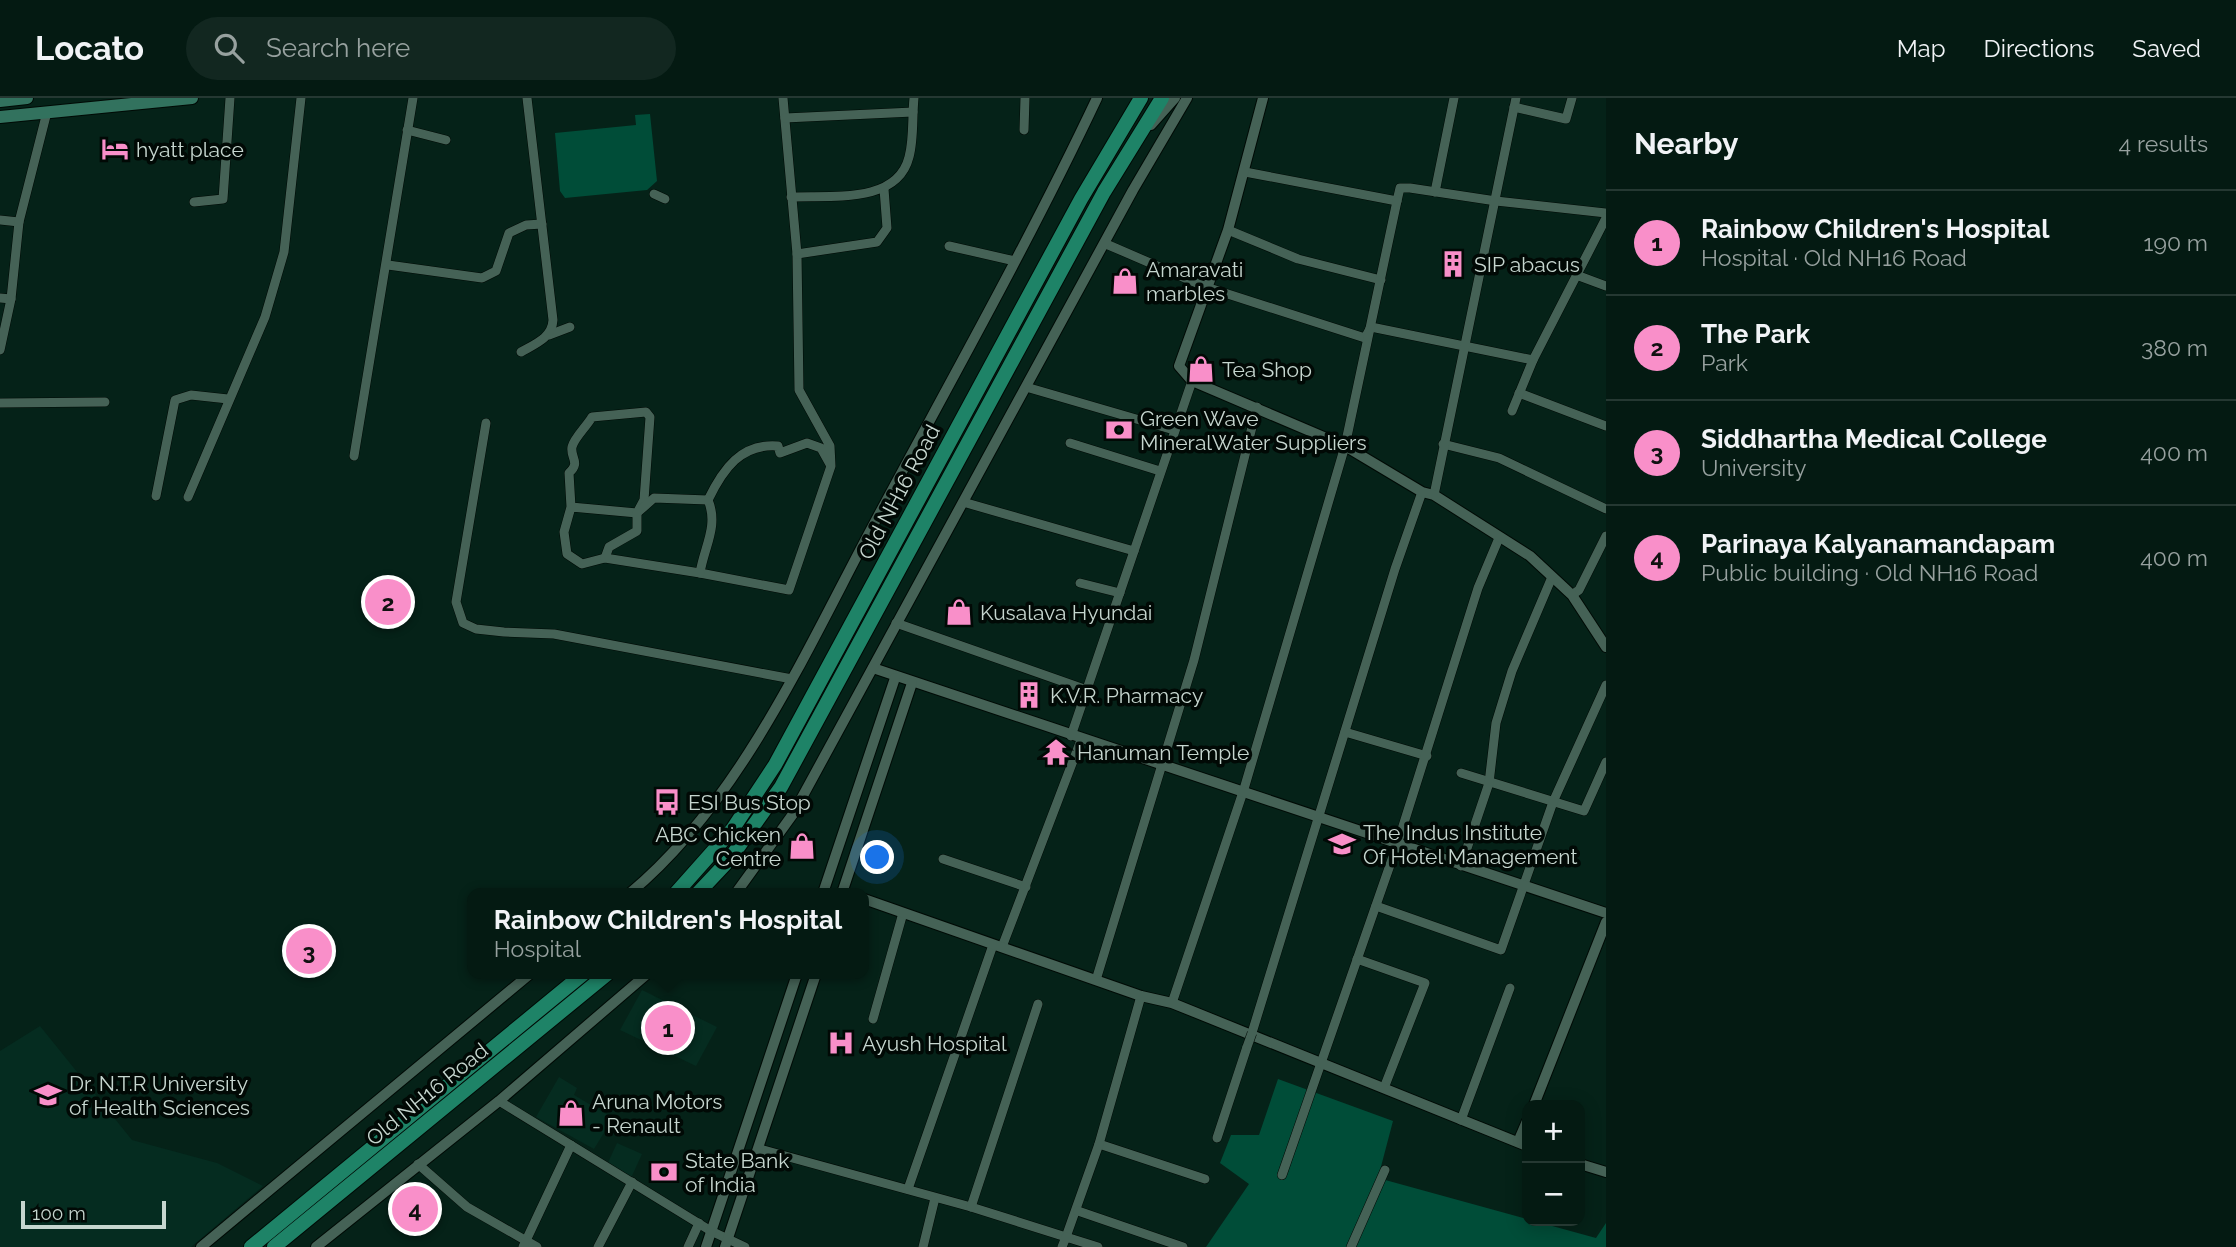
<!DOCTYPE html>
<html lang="en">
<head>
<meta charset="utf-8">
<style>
	body { margin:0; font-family:Raleway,sans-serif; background:#122720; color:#f1f3f6 }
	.controls { position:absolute; right:21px; bottom:21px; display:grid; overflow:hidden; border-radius:14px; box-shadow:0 4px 18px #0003 }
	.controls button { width:63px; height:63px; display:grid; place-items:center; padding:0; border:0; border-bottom:2px solid #253832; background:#041a12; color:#f1f3f6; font:35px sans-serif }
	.scale { position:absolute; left:21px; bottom:18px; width:145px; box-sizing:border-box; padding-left:7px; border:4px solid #c6d6cf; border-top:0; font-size:19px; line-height:24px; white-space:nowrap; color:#c6d6cf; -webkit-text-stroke:5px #010905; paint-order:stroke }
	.you { position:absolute; left:878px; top:760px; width:24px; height:24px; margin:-18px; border:5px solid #fff; border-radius:50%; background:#1a73e8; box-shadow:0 0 0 10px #1a73e833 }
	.badge { display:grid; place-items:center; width:46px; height:46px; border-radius:50%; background:#f98fc9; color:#111; font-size:23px; font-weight:700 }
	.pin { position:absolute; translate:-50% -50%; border:4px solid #fff; box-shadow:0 2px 7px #0006 }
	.popup { position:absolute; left:467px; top:790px; width:402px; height:91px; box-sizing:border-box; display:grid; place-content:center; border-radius:14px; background:#041a12; filter:drop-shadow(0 2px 5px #0005); font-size:23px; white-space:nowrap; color:#97a19f }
	.popup b { font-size:26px; color:#f1f3f6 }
	.popup::after { content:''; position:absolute; left:50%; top:100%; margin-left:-14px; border:14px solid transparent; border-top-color:#041a12 }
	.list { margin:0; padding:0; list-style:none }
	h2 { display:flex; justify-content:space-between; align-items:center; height:91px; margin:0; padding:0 28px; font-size:30px }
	h2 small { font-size:23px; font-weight:400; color:#97a19f }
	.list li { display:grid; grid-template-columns:46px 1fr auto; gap:21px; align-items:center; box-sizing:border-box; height:105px; padding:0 28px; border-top:2px solid #253832 }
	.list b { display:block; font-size:26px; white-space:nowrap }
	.list p { margin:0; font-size:23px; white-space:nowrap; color:#97a19f }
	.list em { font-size:23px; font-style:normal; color:#97a19f }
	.icon { flex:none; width:38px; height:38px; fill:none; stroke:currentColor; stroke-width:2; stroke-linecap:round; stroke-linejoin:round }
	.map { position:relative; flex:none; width:1606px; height:1149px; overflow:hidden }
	header { display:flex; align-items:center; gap:42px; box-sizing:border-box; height:98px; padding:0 35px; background:#041a12; border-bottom:2px solid #253832 }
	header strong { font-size:33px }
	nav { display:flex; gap:38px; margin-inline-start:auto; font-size:24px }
	.search { width:490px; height:63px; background:#122720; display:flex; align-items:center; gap:18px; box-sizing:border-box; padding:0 24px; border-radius:38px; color:#97a19f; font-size:26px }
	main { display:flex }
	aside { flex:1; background:#041a12 }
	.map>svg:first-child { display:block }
</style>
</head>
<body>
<header>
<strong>Locato</strong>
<div class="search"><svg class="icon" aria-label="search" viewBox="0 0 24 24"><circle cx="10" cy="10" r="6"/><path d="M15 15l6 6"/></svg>Search here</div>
<nav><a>Map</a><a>Directions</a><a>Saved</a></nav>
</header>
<main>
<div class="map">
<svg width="1606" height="1149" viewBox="0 0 1606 1149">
	<rect width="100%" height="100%" fill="#052218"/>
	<!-- built -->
	<g fill="#052c20">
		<path d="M642,892L717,929L696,968L620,932Z"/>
		<path d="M40,928L132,1042L217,1065L263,1088L191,1149H0V953Z"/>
		<path d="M559,979L577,990L574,997L613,1020L594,1051L536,1019Z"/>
		<path d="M617,1045L642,1056L631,1080L606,1069Z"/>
	</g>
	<!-- green -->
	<g fill="#004d38">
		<path d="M650,16L657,83L647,92L565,100L560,93L555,35L636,27L635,17Z"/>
		<path d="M1278,981L1393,1023L1378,1080L1596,1140L1606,1125V1149H1206L1249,1086L1220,1065L1231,1037H1259Z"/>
	</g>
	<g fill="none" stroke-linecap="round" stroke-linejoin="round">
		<defs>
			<g id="minor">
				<path d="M783,0L797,156L799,292L830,348L831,368L789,492L700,475C704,449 719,428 708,402C723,371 741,345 778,348L780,355L807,345L821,350L831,368"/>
				<path d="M1514,9L1566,21L1572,0"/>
				<path d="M785,20L913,14"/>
				<path d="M407,32L446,42"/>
				<path d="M1024,32L1025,0"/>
				<path d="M1245,74L1397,103L1400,90H1410L1496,103L1606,115"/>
				<path d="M1435,94L1454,0"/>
				<path d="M654,96L665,101"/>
				<path d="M791,99C829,97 897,107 909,59C914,41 912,19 914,0"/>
				<path d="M194,104L223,101L230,0"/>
				<path d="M0,122L19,124"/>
				<path d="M1228,132L1298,161L1381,182"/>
				<path d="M1106,146L1206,189L1365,240L1371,229L1533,262"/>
				<path d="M949,148L1015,163"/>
				<path d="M797,156L877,144L887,130L884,91"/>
				<path d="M388,167L482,180L496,173L509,135L526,127L542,126"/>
				<path d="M1579,178L1606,188"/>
				<path d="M0,200L11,201"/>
				<path d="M549,237L570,229"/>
				<path d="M0,252L11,201L19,124L47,14"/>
				<path d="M521,254C535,246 552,240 553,222L527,0"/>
				<path d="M1026,289L1174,332"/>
				<path d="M1519,295L1606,328"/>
				<path d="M0,305L105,304"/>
				<path d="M1512,313L1533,262L1606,120"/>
				<path d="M486,325L456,504L463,525L476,531L504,534L554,536L792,581"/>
				<path d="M1070,345L1160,373"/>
				<path d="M1443,346L1499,360L1606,411"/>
				<path d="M354,358L413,0"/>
				<path d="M1434,397L1516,0"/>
				<path d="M156,398L175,302L191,297L228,301"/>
				<path d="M188,399L265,219L284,154L301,0"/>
				<path d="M963,404L1134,453"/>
				<path d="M571,409L569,375C581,364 570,360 572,349C574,340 587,328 592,319L646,314L650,319L644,402L637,415L571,409L564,434L567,456L582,466L605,460"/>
				<path d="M700,475L605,460L609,449L637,433V415L654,400L708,402"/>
				<path d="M1080,485L1120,495"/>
				<path d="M1572,497L1579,492L1606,438"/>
				<path d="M896,525L1087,592"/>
				<path d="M1345,634L1427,658"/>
				<path d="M1071,638L1192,283"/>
				<path d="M1461,675L1584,713L1606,664"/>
				<path d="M943,761L1026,789"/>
				<path d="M1461,768L1489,685L1496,625L1512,573L1552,479"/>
				<path d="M1376,808L1501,852L1553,704L1606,587"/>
				<path d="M1002,849L1081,642"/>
				<path d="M1357,861L1425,885L1384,990"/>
				<path d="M1096,882L1194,562L1257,309"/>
				<path d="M1172,905L1244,691L1345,348L1397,103"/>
				<path d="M873,921L903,815"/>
				<path d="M1251,938L1395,471L1422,394"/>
				<path d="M499,1003L711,1133L745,1149"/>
				<path d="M1461,1022L1510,890"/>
				<path d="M1217,1040L1247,949"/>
				<path d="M1099,1046L1205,1081"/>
				<path d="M760,1051L971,1109L1066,1139L1099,1046L1141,898"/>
				<path d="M418,1066L467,1109L537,1149"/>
				<path d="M1282,1077L1397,747L1478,490L1499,440"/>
				<path d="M908,1091L993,847"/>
				<path d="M971,1109L1038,906"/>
				<path d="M1078,1113L1183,1149"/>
				<path d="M523,1149L571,1047"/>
				<path d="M598,1149L632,1084"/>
				<path d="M688,1149L699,1125"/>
				<path d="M923,1149L935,1100"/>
				<path d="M1062,1149L1066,1139L1098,1149"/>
				<path d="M1351,1149L1385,1072"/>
			</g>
			<g id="tertiary">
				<path d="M1263,0L1228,132L1179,268L1192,283L1345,348L1422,394L1434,397L1530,458L1572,497L1606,549"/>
				<path d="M1151,27L1175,0"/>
				<path d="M873,570L1606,815"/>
				<path d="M630,795C742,702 808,548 876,422C951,282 1029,144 1097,0"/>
				<path d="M736,795L793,716L1133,92L1187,0"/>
				<path d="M823,795L895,580"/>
				<path d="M842,795L912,585"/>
				<path d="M864,801L1141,898L1172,905L1527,1048"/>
				<path d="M1534,1007L1606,824"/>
				<path d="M1518,1044L1527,1023"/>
				<path d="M1580,1066L1606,1074"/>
				<path d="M201,1149L530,876"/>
				<path d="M316,1149L499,1003L647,876"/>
				<path d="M706,1149L797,876"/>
				<path d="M725,1149L816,876"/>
			</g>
			<g id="secondary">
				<path d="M0,3L27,0"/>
				<path d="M0,19L192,0"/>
			</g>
			<g id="primary">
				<path d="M676,795L732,732L775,667L1081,101L1141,0"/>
				<path d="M698,795L729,762L781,689L1104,94L1162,0"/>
				<path d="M251,1149L583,876"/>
				<path d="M274,1149L607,876"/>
			</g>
		</defs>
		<!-- minor casing -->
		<use href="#minor" stroke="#000a05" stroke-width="10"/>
		<!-- tertiary casing -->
		<use href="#tertiary" stroke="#000a05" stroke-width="12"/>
		<!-- secondary casing -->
		<use href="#secondary" stroke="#000a05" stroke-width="14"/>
		<!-- primary casing -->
		<use href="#primary" stroke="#000a05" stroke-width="16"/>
		<!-- minor -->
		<use href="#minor" stroke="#456256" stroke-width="9"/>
		<!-- tertiary -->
		<use href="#tertiary" stroke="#456256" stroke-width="10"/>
		<!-- secondary -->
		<use href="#secondary" stroke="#32725e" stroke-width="12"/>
		<!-- primary -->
		<use href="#primary" stroke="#1e8367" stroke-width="14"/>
		<defs>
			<path id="minor-bridge" d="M1247,949L1252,935"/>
		</defs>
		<!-- minor-bridge casing -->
		<use href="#minor-bridge" stroke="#000a05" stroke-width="10" stroke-linecap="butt"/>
		<!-- minor-bridge -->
		<use href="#minor-bridge" stroke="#456256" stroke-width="9"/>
	</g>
	<!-- icons -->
	<defs>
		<symbol id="hotel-bare" viewBox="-9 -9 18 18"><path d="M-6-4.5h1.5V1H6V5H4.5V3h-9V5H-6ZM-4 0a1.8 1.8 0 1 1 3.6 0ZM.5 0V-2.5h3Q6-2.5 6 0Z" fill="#f98fc9" stroke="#010905" stroke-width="2.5" paint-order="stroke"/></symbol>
		<symbol id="building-bare" viewBox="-9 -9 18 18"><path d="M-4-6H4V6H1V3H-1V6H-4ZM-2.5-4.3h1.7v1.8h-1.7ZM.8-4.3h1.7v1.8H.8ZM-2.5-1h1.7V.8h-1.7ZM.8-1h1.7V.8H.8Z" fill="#f98fc9" stroke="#010905" stroke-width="2.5" paint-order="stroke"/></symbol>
		<symbol id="shop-bare" viewBox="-9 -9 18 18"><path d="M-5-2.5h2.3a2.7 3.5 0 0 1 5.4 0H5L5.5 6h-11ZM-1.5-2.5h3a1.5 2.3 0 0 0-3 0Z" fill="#f98fc9" stroke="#010905" stroke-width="2.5" paint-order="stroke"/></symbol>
		<symbol id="bank-bare" viewBox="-9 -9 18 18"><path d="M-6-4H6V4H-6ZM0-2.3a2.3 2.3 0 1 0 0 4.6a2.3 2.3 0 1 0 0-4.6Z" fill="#f98fc9" stroke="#010905" stroke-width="2.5" paint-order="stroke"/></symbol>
		<symbol id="temple-bare" viewBox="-9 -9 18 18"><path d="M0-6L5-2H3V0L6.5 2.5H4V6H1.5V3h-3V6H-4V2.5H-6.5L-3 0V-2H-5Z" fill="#f98fc9" stroke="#010905" stroke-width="2.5" paint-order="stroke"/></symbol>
		<symbol id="bus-bare" viewBox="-9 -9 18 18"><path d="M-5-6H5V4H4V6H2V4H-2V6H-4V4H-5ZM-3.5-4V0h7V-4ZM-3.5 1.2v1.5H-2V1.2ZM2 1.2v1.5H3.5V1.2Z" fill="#f98fc9" stroke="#010905" stroke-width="2.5" paint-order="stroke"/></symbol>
		<symbol id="university-bare" viewBox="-9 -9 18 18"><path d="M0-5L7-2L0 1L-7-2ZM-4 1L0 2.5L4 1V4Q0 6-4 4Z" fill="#f98fc9" stroke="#010905" stroke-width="2.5" paint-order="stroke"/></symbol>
		<symbol id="hospital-bare" viewBox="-9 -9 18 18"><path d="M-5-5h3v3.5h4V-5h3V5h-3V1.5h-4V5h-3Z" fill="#f98fc9" stroke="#010905" stroke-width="2.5" paint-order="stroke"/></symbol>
	</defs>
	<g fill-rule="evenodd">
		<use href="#hotel-bare" x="96" y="32" width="38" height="38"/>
		<use href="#building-bare" x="1434" y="147" width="38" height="38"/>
		<use href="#shop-bare" x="1106" y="164" width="38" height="38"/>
		<use href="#shop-bare" x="1182" y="252" width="38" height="38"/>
		<use href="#bank-bare" x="1100" y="313" width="38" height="38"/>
		<use href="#shop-bare" x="940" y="495" width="38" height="38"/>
		<use href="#building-bare" x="1010" y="578" width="38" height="38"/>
		<use href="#temple-bare" x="1037" y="635" width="38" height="38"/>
		<use href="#bus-bare" x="648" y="685" width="38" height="38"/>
		<use href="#university-bare" x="1323" y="727" width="38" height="38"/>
		<use href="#shop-bare" x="783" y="729" width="38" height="38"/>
		<use href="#hospital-bare" x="822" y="926" width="38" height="38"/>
		<use href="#university-bare" x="29" y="978" width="38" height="38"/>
		<use href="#shop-bare" x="552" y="996" width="38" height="38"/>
		<use href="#bank-bare" x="645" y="1055" width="38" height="38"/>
	</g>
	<g text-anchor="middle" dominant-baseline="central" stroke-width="7" stroke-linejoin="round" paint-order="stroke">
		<!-- poi labels -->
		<g font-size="21" fill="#c6d6cf" stroke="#010905" text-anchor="start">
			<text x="136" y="51">hyatt place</text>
			<text x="1474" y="166">SIP abacus</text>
			<text x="1146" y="171">Amaravati<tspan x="1146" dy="24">marbles</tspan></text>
			<text x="1222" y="271">Tea Shop</text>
			<text x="1140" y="320">Green Wave<tspan x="1140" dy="24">MineralWater Suppliers</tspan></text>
			<text x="980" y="514">Kusalava Hyundai</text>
			<text x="1050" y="597">K.V.R. Pharmacy</text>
			<text x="1077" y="654">Hanuman Temple</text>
			<text x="688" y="704">ESI Bus Stop</text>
			<text x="1363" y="734">The Indus Institute<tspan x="1363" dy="24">Of Hotel Management</tspan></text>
			<text x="781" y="736" text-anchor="end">ABC Chicken<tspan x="781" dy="24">Centre</tspan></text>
			<text x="862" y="945">Ayush Hospital</text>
			<text x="69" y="985">Dr. N.T.R University<tspan x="69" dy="24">of Health Sciences</tspan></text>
			<text x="592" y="1003">Aruna Motors<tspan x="592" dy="24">- Renault</tspan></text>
			<text x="685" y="1062">State Bank<tspan x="685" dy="24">of India</tspan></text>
		</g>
		<!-- street labels -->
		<g font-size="21" fill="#c6d6cf" stroke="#010905">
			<text transform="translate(899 394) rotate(-62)">Old NH16 Road</text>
			<text transform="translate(427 996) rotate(-39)">Old NH16 Road</text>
		</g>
	</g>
</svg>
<div class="controls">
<button>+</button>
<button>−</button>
</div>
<div class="scale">100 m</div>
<div class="you"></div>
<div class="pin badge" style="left:668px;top:930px">1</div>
<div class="popup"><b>Rainbow Children's Hospital</b>Hospital</div>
<div class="pin badge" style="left:388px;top:504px">2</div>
<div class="pin badge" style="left:309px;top:853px">3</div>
<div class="pin badge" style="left:415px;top:1111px">4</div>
</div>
<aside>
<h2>Nearby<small>4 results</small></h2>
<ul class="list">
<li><span class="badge">1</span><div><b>Rainbow Children's Hospital</b><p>Hospital · Old NH16 Road</p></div><em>190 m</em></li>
<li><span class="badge">2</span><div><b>The Park</b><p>Park</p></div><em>380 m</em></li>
<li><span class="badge">3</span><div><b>Siddhartha Medical College</b><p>University</p></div><em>400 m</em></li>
<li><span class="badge">4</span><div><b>Parinaya Kalyanamandapam</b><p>Public building · Old NH16 Road</p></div><em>400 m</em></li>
</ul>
</aside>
</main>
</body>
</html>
